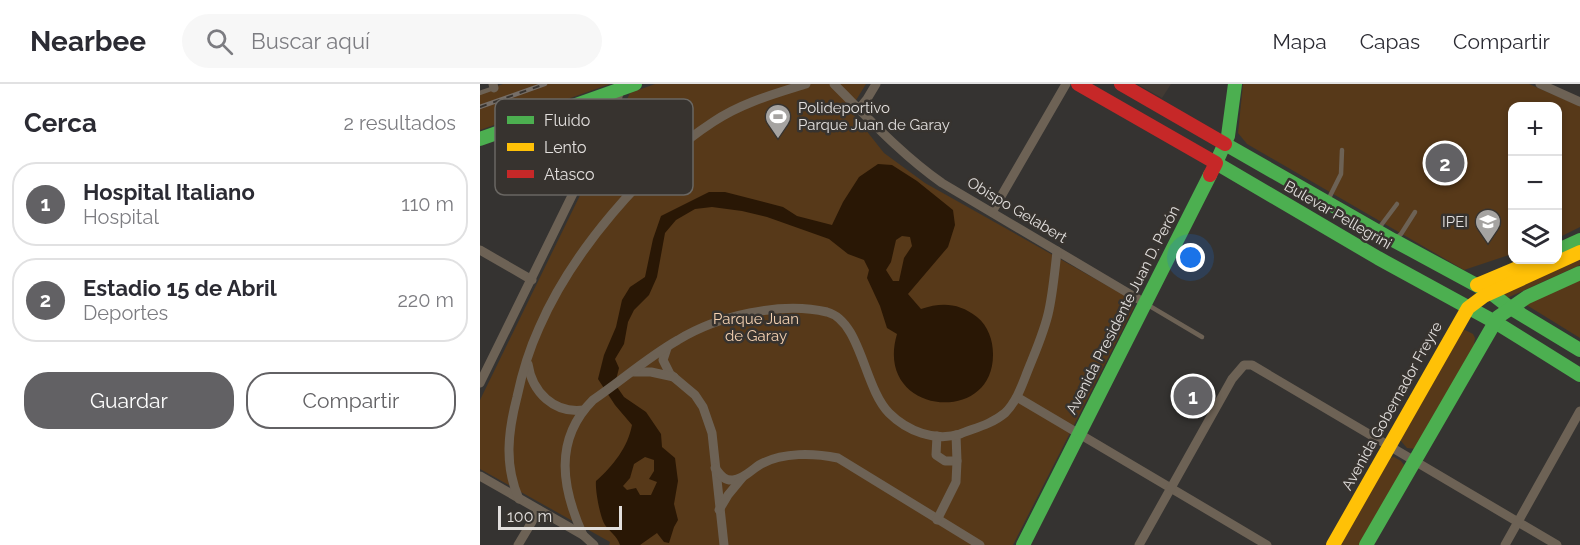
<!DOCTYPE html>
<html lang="es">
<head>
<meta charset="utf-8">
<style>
	body { margin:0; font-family:Raleway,sans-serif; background:#f7f7f7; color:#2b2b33 }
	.controls { position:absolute; right:18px; top:18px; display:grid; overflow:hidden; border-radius:12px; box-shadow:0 3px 9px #0003 }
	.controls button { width:54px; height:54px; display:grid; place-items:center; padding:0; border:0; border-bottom:2px solid #e1e1e2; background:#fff; color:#2b2b33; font:30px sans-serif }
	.scale { position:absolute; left:18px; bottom:15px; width:124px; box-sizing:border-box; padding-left:6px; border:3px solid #e2dfdd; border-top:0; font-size:16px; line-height:21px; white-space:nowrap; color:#e2dfdd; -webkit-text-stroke:4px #37332f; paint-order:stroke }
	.you { position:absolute; left:711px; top:174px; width:21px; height:21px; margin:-15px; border:4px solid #fff; border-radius:50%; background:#1a73e8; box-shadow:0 0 0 9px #1a73e833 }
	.badge { display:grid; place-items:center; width:39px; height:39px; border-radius:50%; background:#626164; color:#fff; font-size:20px; font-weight:700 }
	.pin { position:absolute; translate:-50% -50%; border:3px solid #fff; box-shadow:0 2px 6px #0006 }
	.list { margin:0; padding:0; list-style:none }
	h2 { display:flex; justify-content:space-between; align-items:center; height:78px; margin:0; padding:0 24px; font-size:26px }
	h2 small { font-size:20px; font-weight:400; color:#7c7c81 }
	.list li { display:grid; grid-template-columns:39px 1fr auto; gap:18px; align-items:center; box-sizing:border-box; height:84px; margin:0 12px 12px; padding:0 12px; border:2px solid #e1e1e2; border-radius:24px }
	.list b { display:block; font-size:22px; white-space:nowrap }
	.list p { margin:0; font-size:20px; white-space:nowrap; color:#7c7c81 }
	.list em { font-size:20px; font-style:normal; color:#7c7c81 }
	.actions { display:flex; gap:12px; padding:18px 24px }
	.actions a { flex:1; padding:14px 0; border:2px solid #626164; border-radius:24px; text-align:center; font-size:21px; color:#626164 }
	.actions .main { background:#626164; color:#fff }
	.icon { flex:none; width:33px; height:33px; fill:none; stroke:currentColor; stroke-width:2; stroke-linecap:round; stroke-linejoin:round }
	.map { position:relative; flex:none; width:1100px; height:461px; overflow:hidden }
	header { display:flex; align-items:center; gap:36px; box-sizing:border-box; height:84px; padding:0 30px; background:#fff; border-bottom:2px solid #e1e1e2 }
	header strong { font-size:28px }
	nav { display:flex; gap:33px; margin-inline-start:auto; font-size:21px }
	.search { width:420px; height:54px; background:#f7f7f7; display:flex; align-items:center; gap:15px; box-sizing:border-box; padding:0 21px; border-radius:33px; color:#7c7c81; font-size:22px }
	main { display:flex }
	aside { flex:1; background:#fff }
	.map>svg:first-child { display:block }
</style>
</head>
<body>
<header>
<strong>Nearbee</strong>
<div class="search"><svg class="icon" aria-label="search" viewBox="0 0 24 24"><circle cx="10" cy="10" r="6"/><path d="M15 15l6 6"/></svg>Buscar aquí</div>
<nav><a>Mapa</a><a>Capas</a><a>Compartir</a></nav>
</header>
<main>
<aside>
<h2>Cerca<small>2 resultados</small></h2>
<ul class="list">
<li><span class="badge">1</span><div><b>Hospital Italiano</b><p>Hospital</p></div><em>110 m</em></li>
<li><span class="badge">2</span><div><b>Estadio 15 de Abril</b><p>Deportes</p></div><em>220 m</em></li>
</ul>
<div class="actions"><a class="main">Guardar</a><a>Compartir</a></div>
</aside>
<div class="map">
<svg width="1100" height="461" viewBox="0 0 1100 461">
	<rect width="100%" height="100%" fill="#353331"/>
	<!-- built -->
	<path fill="#423a33" d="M657,0H691L682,14Z"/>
	<!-- green -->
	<g fill="#573919">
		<path d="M23,0H130L0,46V8Z"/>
		<path d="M175,0H386L370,26L404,69L445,99L651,215L654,223L533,461H129L130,458L0,385V316L150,9Z"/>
		<path d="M763,0H1049L1100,22V143L1078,154V22H1032V170L984,186L767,60L758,49Z"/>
		<path d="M1100,176V181L1027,214L1021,209Z"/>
		<path d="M1100,196V254L1045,220L1094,199Z"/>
		<path d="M985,246L993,250L995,254L994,262L936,365L927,364L921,357V352L980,247Z"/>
		<path d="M914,373L921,377L924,381L922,389L881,461H859L908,374Z"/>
	</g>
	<!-- water -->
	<path fill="#291705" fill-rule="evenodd" d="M398,80L412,81L437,97L473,126L475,141L468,163L428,210L441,225C462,218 479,219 497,233C508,242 513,256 513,270C514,343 393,331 417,250L407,244L400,222L387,194L389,186L384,176L368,170L349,155L287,133L262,127L232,123L215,125L196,136L185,149L177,193L169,211L154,226L148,238L144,260L135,275L139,284L135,300L144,313L166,328L181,350L182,363L195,374L198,397L194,420L198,436L194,443L189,459L184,458L177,449L160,461H140C137,452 130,448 125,441C120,433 115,406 116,397C133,382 148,363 152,341L135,321L118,295L124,271L136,243L142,216L150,203L165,193L173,155L181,132L229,108H245L303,123L317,132L352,141L363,118L379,93ZM422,152L430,153L432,162L424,174L419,197H413L406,186L411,178L416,156ZM165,373L174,376V387L169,395L177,398L171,411H160L156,404L147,406L143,402L150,394L154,380Z"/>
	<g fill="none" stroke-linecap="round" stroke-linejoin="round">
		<!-- lane -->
		<g stroke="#6d6255" stroke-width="4.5">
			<path d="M0,9L14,4"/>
			<path d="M848,116L861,90L862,66"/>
			<path d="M899,144L917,120"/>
			<path d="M915,155L921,150L935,128"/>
			<path d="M668,221L722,253"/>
		</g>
		<!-- street -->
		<g stroke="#6d6255" stroke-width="9">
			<path d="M13,0L14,4"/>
			<path d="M354,0C389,35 422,71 462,99L665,219"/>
			<path d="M1060,0L1100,18"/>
			<path d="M378,26L387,15L396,0"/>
			<path d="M512,128L586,0"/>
			<path d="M0,166L52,196"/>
			<path d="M187,264L183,276L190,290L215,311L223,323L232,349L244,461"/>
			<path d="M48,280C52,308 74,330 104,326"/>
			<path d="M154,288H171L194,293"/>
			<path d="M0,299L135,24L140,5"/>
			<path d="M537,313L787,461"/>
			<path d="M457,352L456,371L465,377H477"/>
			<path d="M235,384C240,390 244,397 253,396C264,395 272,385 281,380C303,368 334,369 358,374L500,461"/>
			<path d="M0,392L103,451L114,461"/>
			<path d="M39,415C24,381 28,348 37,313C42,289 49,266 59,244C92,168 164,83 233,38C261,19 294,10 326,0"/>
			<path d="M239,426L248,411L262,394"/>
			<path d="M457,436L476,398L477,377L476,351"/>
			<path d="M103,451C82,405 73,356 113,316C141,297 168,273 198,256C237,232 301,217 347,228C381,237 384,304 409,329C427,347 455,358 480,350C495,344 512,340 525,329C537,317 542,301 548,286C556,266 565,246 569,226C573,207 575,186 577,167"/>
			<path d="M38,461L59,426"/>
			<path d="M659,461L752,295L764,281H772L1077,461"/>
			<path d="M1025,461L1100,327"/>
		</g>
		<!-- fast -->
		<g stroke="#4caf50" stroke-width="14">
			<path d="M755,0L748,52L736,79L898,174L1015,238L1100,291"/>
			<path d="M0,55L155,0"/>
			<path d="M745,60L913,156L1011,209L1029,223L1100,266"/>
			<path d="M1078,166L1100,156"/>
			<path d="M543,461L730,91"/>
			<path d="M886,461L1018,233L1047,213L1100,189"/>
		</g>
		<!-- slow -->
		<g stroke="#ffc107" stroke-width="14">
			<path d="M997,201L1056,176"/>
			<path d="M853,461L988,224L1004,212L1100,168"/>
		</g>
		<!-- jam -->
		<g stroke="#c62828" stroke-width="14">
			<path d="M598,0L736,79L730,91"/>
			<path d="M641,0L745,60"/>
		</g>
		<defs>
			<path id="rail" d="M0,23L65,0"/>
		</defs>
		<!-- rail casing -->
		<use href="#rail" stroke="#766e67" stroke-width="4.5"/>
		<!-- rail -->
		<use href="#rail" stroke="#37332f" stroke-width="2" stroke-dasharray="7" stroke-linecap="butt"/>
	</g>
	<!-- icons -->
	<defs>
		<symbol id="stadium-pin" viewBox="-11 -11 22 30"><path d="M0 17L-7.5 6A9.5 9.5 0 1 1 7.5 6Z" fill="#a5a3a1" stroke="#37332f"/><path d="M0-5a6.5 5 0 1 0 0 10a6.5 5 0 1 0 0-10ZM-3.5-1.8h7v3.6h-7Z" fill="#fff"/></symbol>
		<symbol id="school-pin" viewBox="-11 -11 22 30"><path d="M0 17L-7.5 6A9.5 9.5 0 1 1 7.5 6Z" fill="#a5a3a1" stroke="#37332f"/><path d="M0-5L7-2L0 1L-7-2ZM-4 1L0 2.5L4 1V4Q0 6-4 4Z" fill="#fff"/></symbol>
	</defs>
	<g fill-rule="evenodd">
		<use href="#stadium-pin" x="283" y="18" width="30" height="40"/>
		<use href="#school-pin" x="993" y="123" width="30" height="40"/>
	</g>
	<g text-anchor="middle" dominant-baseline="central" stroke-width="5" stroke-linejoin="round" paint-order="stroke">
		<!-- poi labels -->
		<g font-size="15" fill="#e2dfdd" stroke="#37332f" text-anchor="start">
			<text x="318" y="24">Polideportivo<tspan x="318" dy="17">Parque Juan de Garay</tspan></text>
			<text x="988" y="138" text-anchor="end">IPEI</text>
		</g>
		<!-- street labels -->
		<g font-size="15" fill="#e2dfdd" stroke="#37332f">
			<text transform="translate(537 126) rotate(31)">Obispo Gelabert</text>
			<text transform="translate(858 131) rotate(30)">Bulevar Pellegrini</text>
			<text transform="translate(643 226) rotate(-63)">Avenida Presidente Juan D. Perón</text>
			<text transform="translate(912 322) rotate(-61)">Avenida Gobernador Freyre</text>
		</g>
		<!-- park labels -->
		<g font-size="15" fill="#f5d2b2" stroke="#37332f">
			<text x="276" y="235">Parque Juan<tspan x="276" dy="17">de Garay</tspan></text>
		</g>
	</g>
	<!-- legend -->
	<rect x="15" y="15" width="198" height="96" rx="9" fill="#37332f" stroke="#6a6763" stroke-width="1.5"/>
	<rect x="27" y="32" width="27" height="8" fill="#4caf50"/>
	<rect x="27" y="59" width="27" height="8" fill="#ffc107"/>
	<rect x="27" y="86" width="27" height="8" fill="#c62828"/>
	<g font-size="16" fill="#e2dfdd">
		<text x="64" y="42">Fluido</text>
		<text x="64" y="69">Lento</text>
		<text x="64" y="96">Atasco</text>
	</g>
</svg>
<div class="controls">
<button>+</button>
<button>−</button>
<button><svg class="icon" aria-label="layers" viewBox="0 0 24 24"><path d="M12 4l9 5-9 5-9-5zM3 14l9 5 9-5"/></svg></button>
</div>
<div class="scale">100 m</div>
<div class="you"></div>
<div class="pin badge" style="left:713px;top:312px">1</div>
<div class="pin badge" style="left:965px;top:79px">2</div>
</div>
</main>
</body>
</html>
